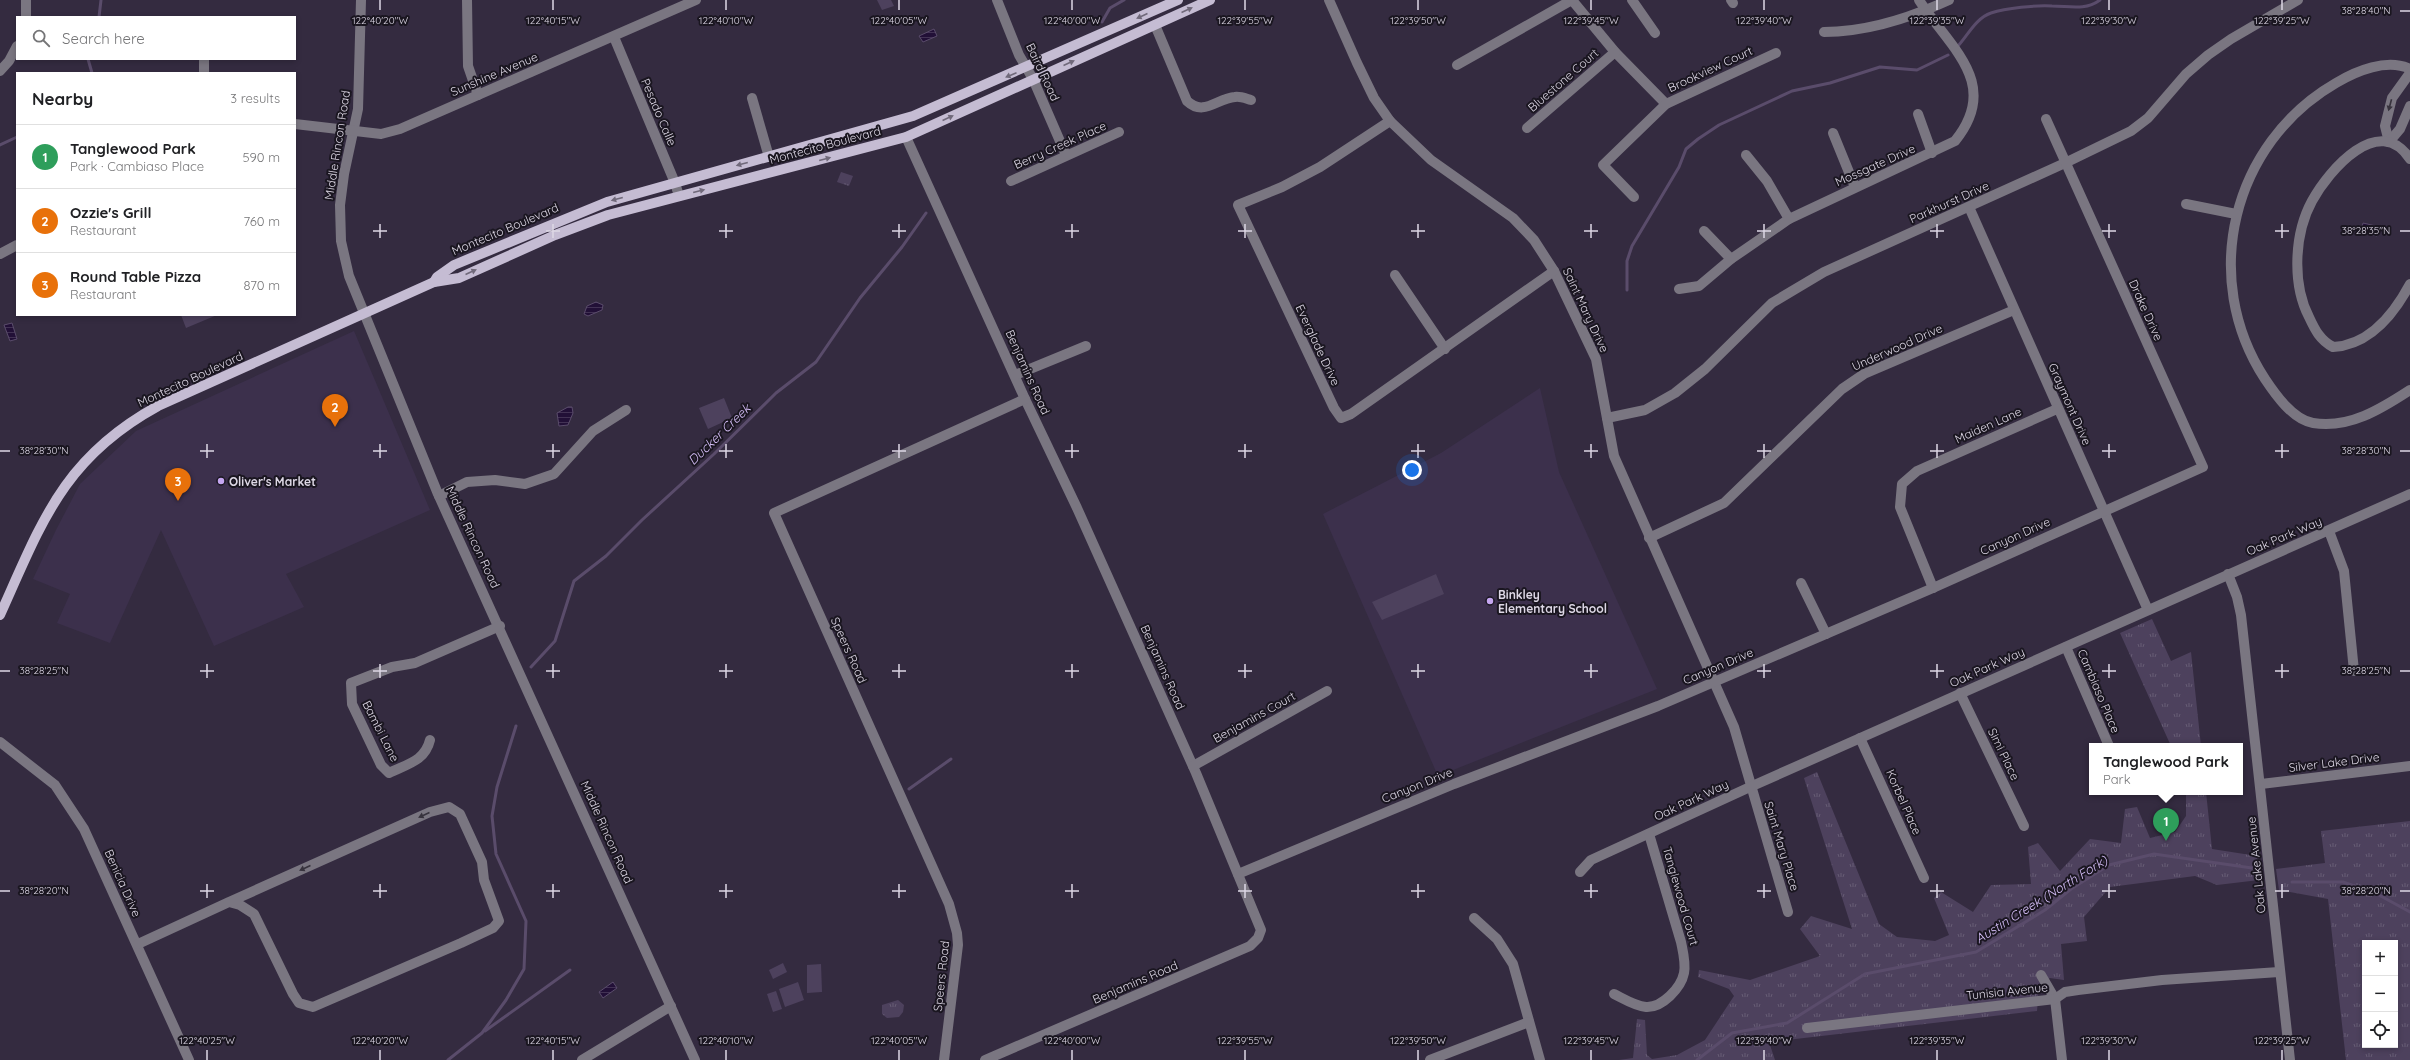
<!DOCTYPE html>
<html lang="en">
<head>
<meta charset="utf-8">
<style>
	body { margin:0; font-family:Quicksand,sans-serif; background:#f2f2f2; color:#202124 }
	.controls { position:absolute; right:12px; bottom:12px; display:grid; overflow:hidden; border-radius:0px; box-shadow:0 2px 6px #0003 }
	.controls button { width:36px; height:36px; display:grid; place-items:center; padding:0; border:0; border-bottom:1px solid #e0e0e0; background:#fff; color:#202124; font:20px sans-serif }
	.you { position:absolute; left:1412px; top:470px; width:14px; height:14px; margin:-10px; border:3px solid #fff; border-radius:50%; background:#1a73e8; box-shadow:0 0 0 6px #1a73e833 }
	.badge { display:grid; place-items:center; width:26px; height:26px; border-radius:50%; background:#6a5d80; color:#fff; font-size:13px; font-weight:700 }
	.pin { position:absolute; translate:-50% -33px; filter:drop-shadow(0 1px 2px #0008) }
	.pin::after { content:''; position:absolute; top:21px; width:14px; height:12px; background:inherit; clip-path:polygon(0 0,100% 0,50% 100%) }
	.popup { position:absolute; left:2089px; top:743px; width:154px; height:52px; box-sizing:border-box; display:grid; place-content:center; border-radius:0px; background:#fff; filter:drop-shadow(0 1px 3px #0005); font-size:13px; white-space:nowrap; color:#757577 }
	.popup b { font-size:15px; color:#202124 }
	.popup::after { content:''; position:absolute; left:50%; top:100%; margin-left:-8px; border:8px solid transparent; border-top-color:#fff }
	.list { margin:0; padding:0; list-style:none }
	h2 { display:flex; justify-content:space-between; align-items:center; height:52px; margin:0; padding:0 16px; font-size:17px }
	h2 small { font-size:13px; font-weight:400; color:#757577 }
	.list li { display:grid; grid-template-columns:26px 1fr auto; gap:12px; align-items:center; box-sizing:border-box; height:64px; padding:0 16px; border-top:1px solid #e0e0e0 }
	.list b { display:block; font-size:15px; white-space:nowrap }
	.list p { margin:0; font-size:13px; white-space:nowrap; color:#757577 }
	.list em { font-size:13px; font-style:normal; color:#757577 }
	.icon { flex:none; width:22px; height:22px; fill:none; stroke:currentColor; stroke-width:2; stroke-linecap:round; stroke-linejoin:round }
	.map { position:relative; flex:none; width:2410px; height:1060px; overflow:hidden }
	.search { position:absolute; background:#fff; box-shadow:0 2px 6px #0003; left:16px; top:16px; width:280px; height:44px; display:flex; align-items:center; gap:10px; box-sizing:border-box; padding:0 14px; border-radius:0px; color:#757577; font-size:15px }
	.panel { position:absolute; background:#fff; box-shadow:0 2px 6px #0003; left:16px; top:72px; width:280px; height:244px; border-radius:0px }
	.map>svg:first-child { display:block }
</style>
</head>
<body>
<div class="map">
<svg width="2410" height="1060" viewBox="0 0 2410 1060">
	<defs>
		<pattern id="park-tufts" width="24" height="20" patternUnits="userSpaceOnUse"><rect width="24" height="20" fill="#4d415d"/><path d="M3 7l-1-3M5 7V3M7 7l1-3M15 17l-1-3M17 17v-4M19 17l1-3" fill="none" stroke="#665c74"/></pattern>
		<pattern id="water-rules" width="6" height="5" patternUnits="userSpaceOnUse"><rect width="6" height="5" fill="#221037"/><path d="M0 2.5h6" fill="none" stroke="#423254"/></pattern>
	</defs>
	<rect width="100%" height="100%" fill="#342b40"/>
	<!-- built -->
	<g fill="#3c304c">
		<path d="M354,331L430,510L286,574L304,607L214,646L161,530L110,643L57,623L70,594L33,579L56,530L80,484L136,431Z"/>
		<path d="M1540,388L1559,472L1657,689L1438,776L1323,514L1441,453Z"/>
	</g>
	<!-- green -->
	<g fill="#4d415d">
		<path d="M877,0H891L894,6L882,10Z"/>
		<path d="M181,315H217L186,328Z"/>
		<path d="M724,398L732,418L708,429L699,408Z"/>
		<path d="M1436,574L1444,594L1382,620L1372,602Z"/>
		<path d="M783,963L787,972L773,979L769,970Z"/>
		<path d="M821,964L822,992L807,993V965Z"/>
		<path d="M798,982L804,1000L785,1007L779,989Z"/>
		<path d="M776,991L782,1009L773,1012L767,994Z"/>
	</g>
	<!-- park -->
	<g fill="url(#park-tufts)" fill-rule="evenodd">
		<path d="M841,172L853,176L849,186L837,182Z"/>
		<path d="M2152,619L2171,661L2191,652L2201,746H2171L2120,633Z"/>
		<path d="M1817,772L1879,924L1897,937L1935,941L1949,935L1934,898L1941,892L1973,912L1991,885L2031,884L2028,847L2038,843L2060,871L2090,839L2121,843L2125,809L2137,807L2150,838L2175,832L2186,816V792H2206L2212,849L2257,856L2259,880L2217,885L2195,876L2110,887L2084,917L2087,941L2061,944L2064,980L2050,978L2039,985L2037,1011L1769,1042L1775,1060H1619L1633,1058L1637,1019L1645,1020L1647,1055L1652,1059L1677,1055L1705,1040L1734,996L1729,989L1698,977L1699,970L1750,980L1820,956L1800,929L1811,916L1852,929L1804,778Z"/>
		<path d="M2410,821V1060H2346L2328,899L2279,890L2276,869L2325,863L2321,831ZM2365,943H2395V1045H2365Z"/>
		<path d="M898,1000L904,1005L903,1012L899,1017L887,1018L882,1014V1005Z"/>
	</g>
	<!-- water -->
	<g fill="url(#water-rules)" stroke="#5a4c6b">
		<path d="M934,29L937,36L923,42L919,36Z"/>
		<path d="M2363,223L2380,227L2377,236L2361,232Z"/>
		<path d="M596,302L603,305L602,310L588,316L584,314L587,306Z"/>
		<path d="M12,323L17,339L10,341L4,325Z"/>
		<path d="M568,407H572L573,413L568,425L559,426L557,413Z"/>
		<path d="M613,982L617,988L603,998L599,992Z"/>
	</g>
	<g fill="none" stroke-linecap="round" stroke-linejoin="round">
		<!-- stream -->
		<g stroke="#5a4c6b" stroke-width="3">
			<path d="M99,17L101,0"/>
			<path d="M1102,22L1110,8L1124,0"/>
			<path d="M1958,46C1968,35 1976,18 1991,13C2006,8 2036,5 2052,6C2069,6 2085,11 2100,0"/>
			<path d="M88,59L92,73"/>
			<path d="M0,145L17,137"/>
			<path d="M1627,290V261L1632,246L1679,167L1686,149L1698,139L1719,125L1792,91L1830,83L1880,67L1917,70L1948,55"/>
			<path d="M531,667L555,641L574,581L606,556L642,520L714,454L776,393L816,362L860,298L902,247L926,213"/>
			<path d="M909,789L951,759"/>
			<path d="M2292,882H2343L2377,894L2410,912"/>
			<path d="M485,1031L570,970"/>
			<path d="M448,1060L482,1033L506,1000L524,969L526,921L496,854L492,816L497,787L516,726"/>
			<path d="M1697,1060L1732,1033L1787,1023L1865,974L1976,952L2045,910L2071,889L2109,865L2154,854L2252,868"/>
		</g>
		<!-- minor -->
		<g stroke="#7a7681" stroke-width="10">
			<path d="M26,0V17"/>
			<path d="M361,0L358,109L344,174L340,205L341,241L349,276L438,494L695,1060"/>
			<path d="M467,0L468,66L478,95"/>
			<path d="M997,0L1019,55L1033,79L1066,155"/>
			<path d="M1329,0L1357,63L1374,98L1390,121L1431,160L1513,218L1534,240L1554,271L1596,359L1614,456L1734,727L1788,912"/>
			<path d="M1572,0L1615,52L1666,104"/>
			<path d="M1632,0L1655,33"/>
			<path d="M1731,0L1733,3"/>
			<path d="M1155,25L1187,101C1204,117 1217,98 1235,97C1240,96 1247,99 1251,100"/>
			<path d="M1824,32C1866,32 1910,18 1949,0"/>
			<path d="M614,37L675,183L679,196"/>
			<path d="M204,60V73"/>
			<path d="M1457,65L1572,0"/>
			<path d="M2410,69C2387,58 2356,71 2336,83C2232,143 2199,278 2265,379C2275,394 2293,420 2313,423C2349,429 2381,409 2410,390"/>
			<path d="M0,71L9,61L17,46"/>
			<path d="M752,98L769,157"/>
			<path d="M1918,114L1932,153"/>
			<path d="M1390,121L1320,167L1282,187L1238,205L1334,408L1341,418L1351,414L1554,271"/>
			<path d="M295,124L381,134L400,129L696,0"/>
			<path d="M1527,128L1615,52"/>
			<path d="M1833,133L1855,187"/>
			<path d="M906,137L1025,399L1077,508L1196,773L1261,930L1258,938L1250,946L985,1060"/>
			<path d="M2389,142L2385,126L2392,98L2410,73"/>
			<path d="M2389,142L2400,129L2410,106"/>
			<path d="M1746,155L1767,181L1789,219"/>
			<path d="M2410,159C2379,112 2329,170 2312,201C2294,234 2292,284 2309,317C2315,330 2320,340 2333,347C2369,345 2394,314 2410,284"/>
			<path d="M1011,181L1119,132"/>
			<path d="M1634,197L1603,165L1666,104L1776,53"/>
			<path d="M2186,204L2236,214"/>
			<path d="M1969,207L2148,610"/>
			<path d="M1704,231L1731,259"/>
			<path d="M0,254L17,245"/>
			<path d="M1395,275L1445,349"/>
			<path d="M1679,289L1699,286L1731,259L1789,219L1955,141C2002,83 1949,47 1919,0"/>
			<path d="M1015,375L1086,346"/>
			<path d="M1607,418L1645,410L1675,393L1705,369L1772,303L1824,272L2065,163L2131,131L2148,118L2186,74L2208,55L2231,39L2298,0"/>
			<path d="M439,496L467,482L495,480L525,484L554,474L593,431L626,410"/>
			<path d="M2329,531L2344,571L2354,671"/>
			<path d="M1649,538L1724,503L1842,389L1864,374L2014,310"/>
			<path d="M2228,574L2237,597L2241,615L2290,1060"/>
			<path d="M1801,583L1826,634"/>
			<path d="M1933,588L1900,507L1902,484L1917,471L2057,409"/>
			<path d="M2066,647L2109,746"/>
			<path d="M1960,693L2024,826"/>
			<path d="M1860,738L1924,878"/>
			<path d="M430,740C425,761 407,764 389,773L381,765L352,704L351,683L392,667L415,663L500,626"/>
			<path d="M0,742L55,785L84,829L189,1060"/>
			<path d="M1193,766L1327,691"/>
			<path d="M2261,784L2410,766"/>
			<path d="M1580,872L1591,860L1750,787L2410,494"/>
			<path d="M1238,874L1454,784L1658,706L1933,588L2203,467L2046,119"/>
			<path d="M1474,918L1497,939L1513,964L1540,1060"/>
			<path d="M138,944L229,902L240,905L254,914L293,994L299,1003L313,1007L461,943L493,928L499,921L484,880L482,862L460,814L449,807L430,812L229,902"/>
			<path d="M2041,975L2055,999L2062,1060"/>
			<path d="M1614,994C1624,999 1635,1006 1646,1007C1662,1008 1681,988 1684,973C1686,963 1683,952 1681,942L1649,834"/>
			<path d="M1807,1028L2055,999L2065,992L2078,990L2162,980L2279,972"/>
			<path d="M582,1060L671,1006"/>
			<path d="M944,1060L958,945L957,933L949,904L774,513L1025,399"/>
			<path d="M1430,1060L1529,1022"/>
		</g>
		<!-- major -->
		<g stroke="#c5bcd3" stroke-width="10">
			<path d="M434,282L437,277L454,265L607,202L913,116L1178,0"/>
			<path d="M0,615C42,522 63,458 158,406L434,282L459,278L555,235L608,215L906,137L1210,0"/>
		</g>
	</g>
	<!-- one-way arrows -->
	<defs><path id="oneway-solid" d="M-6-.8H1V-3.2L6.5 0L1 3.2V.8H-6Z"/></defs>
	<g fill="#70697a">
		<use href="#oneway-solid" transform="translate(1187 10) rotate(-24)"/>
		<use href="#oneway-solid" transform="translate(1142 16) rotate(156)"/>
		<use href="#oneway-solid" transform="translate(1069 63) rotate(-24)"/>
		<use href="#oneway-solid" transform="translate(1011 75) rotate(157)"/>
		<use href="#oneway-solid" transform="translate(948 118) rotate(-25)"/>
		<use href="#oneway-solid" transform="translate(825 159) rotate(-15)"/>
		<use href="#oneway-solid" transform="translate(742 164) rotate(165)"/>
		<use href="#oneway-solid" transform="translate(699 191) rotate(-14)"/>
		<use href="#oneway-solid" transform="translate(617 199) rotate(165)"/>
		<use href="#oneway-solid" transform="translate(471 272) rotate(-24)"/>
	</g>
	<g fill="#37333d">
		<use href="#oneway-solid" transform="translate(2390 105) rotate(105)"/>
		<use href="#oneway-solid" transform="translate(424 815) rotate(156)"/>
		<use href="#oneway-solid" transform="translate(305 868) rotate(156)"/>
	</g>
	<!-- ticks -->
	<path fill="none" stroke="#ddd7e5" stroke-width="1.5" d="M380,0V10M553,0V10M726,0V10M899,0V10M1072,0V10M1245,0V10M1418,0V10M1591,0V10M1764,0V10M1937,0V10M2109,0V10M2282,0V10M2400,11H2410M380,224V238M553,224V238M726,224V238M899,224V238M1072,224V238M1245,224V238M1418,224V238M1591,224V238M1764,224V238M1937,224V238M2109,224V238M2282,224V238M373,231H387M546,231H560M719,231H733M892,231H906M1065,231H1079M1238,231H1252M1411,231H1425M1584,231H1598M1757,231H1771M1930,231H1944M2102,231H2116M2275,231H2289M2400,231H2410M207,444V458M380,444V458M553,444V458M726,444V458M899,444V458M1072,444V458M1245,444V458M1418,444V458M1591,444V458M1764,444V458M1937,444V458M2109,444V458M2282,444V458M0,451H10M200,451H214M373,451H387M546,451H560M719,451H733M892,451H906M1065,451H1079M1238,451H1252M1411,451H1425M1584,451H1598M1757,451H1771M1930,451H1944M2102,451H2116M2275,451H2289M2400,451H2410M207,664V678M380,664V678M553,664V678M726,664V678M899,664V678M1072,664V678M1245,664V678M1418,664V678M1591,664V678M1764,664V678M1937,664V678M2109,664V678M2282,664V678M0,671H10M200,671H214M373,671H387M546,671H560M719,671H733M892,671H906M1065,671H1079M1238,671H1252M1411,671H1425M1584,671H1598M1757,671H1771M1930,671H1944M2102,671H2116M2275,671H2289M2400,671H2410M207,884V898M380,884V898M553,884V898M726,884V898M899,884V898M1072,884V898M1245,884V898M1418,884V898M1591,884V898M1764,884V898M1937,884V898M2109,884V898M2282,884V898M0,891H10M200,891H214M373,891H387M546,891H560M719,891H733M892,891H906M1065,891H1079M1238,891H1252M1411,891H1425M1584,891H1598M1757,891H1771M1930,891H1944M2102,891H2116M2275,891H2289M2400,891H2410M207,1050V1060M380,1050V1060M553,1050V1060M726,1050V1060M899,1050V1060M1072,1050V1060M1245,1050V1060M1418,1050V1060M1591,1050V1060M1764,1050V1060M1937,1050V1060M2109,1050V1060M2282,1050V1060"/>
	<!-- markers -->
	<g fill="#c5a6f0" stroke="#1a1620" stroke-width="1.5">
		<circle cx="221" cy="481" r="4"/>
		<circle cx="1490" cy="601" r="4"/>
	</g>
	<g text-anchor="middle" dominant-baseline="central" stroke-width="4" stroke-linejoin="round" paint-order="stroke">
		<!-- street labels -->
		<g font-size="12" fill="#ddd7e5" stroke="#1a1620">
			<text transform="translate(1710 69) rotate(-25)">Brookview Court</text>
			<text transform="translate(1043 72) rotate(65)">Baird Road</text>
			<text transform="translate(494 74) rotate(-23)">Sunshine Avenue</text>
			<text transform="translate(1563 80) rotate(-41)">Bluestone Court</text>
			<text transform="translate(659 112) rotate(67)">Pesado Calle</text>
			<text transform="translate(337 145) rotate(-81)">Middle Rincon Road</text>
			<text transform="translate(825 145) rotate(-15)">Montecito Boulevard</text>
			<text transform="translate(1060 145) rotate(-24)">Berry Creek Place</text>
			<text transform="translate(1875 165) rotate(-24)">Mossgate Drive</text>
			<text transform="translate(1949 202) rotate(-24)">Parkhurst Drive</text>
			<text transform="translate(505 229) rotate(-23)">Montecito Boulevard</text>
			<text transform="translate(1586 310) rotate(65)">Saint Mary Drive</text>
			<text transform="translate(2146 310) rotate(66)">Drake Drive</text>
			<text transform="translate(1318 345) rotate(65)">Everglade Drive</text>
			<text transform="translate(1897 347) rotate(-24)">Underwood Drive</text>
			<text transform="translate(1028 372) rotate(66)">Benjamins Road</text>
			<text transform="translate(190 379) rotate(-25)">Montecito Boulevard</text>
			<text transform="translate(2070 404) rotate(66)">Graymont Drive</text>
			<text transform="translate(1988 425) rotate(-24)">Maiden Lane</text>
			<text transform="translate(2015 536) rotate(-24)">Canyon Drive</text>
			<text transform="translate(2284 536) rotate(-23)">Oak Park Way</text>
			<text transform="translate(473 537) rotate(65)">Middle Rincon Road</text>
			<text transform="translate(849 650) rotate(66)">Speers Road</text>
			<text transform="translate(1718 666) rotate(-23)">Canyon Drive</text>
			<text transform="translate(1163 667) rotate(66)">Benjamins Road</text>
			<text transform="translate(1987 667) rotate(-24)">Oak Park Way</text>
			<text transform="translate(2099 691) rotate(67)">Cambiaso Place</text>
			<text transform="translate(1254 717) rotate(-29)">Benjamins Court</text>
			<text transform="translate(381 731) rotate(63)">Bambi Lane</text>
			<text transform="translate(2004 754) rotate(64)">Simi Place</text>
			<text transform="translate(2334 762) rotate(-7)">Silver Lake Drive</text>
			<text transform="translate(1417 785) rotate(-22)">Canyon Drive</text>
			<text transform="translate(1691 800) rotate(-25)">Oak Park Way</text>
			<text transform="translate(1904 802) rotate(66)">Korbel Place</text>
			<text transform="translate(607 832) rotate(66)">Middle Rincon Road</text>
			<text transform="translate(1782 846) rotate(73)">Saint Mary Place</text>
			<text transform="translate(2256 865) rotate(-96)">Oak Lake Avenue</text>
			<text transform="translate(123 883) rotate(66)">Benicia Drive</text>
			<text transform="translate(1681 896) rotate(74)">Tanglewood Court</text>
			<text transform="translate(941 976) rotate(-84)">Speers Road</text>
			<text transform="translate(1135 982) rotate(-23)">Benjamins Road</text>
			<text transform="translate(2007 991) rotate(-6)">Tunisia Avenue</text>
		</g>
		<!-- poi labels -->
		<g font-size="12" font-weight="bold" fill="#ddd7e5" stroke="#1a1620" text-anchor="start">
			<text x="229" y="481">Oliver's Market</text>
			<text x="1498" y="594">Binkley<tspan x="1498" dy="14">Elementary School</tspan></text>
		</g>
		<!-- water labels -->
		<g font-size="13" font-style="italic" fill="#d5bef8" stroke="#1a1620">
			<text transform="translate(719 434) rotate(-44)">Ducker Creek</text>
			<text transform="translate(2041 899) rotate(-32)">Austin Creek (North Fork)</text>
		</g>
	</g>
	<g font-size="10" text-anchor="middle" fill="#ddd7e5" stroke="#1a1620" stroke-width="4" stroke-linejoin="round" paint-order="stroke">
		<text x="2366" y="14">38°28'40"N</text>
		<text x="380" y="24">122°40'20"W</text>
		<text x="553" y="24">122°40'15"W</text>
		<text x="726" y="24">122°40'10"W</text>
		<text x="899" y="24">122°40'05"W</text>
		<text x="1072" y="24">122°40'00"W</text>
		<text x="1245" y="24">122°39'55"W</text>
		<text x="1418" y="24">122°39'50"W</text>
		<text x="1591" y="24">122°39'45"W</text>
		<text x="1764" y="24">122°39'40"W</text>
		<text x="1937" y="24">122°39'35"W</text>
		<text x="2109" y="24">122°39'30"W</text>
		<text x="2282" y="24">122°39'25"W</text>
		<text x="2366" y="234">38°28'35"N</text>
		<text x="44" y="454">38°28'30"N</text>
		<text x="2366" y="454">38°28'30"N</text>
		<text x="44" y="674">38°28'25"N</text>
		<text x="2366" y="674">38°28'25"N</text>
		<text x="44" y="894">38°28'20"N</text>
		<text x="2366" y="894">38°28'20"N</text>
		<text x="207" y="1044">122°40'25"W</text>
		<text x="380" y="1044">122°40'20"W</text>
		<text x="553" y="1044">122°40'15"W</text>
		<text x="726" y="1044">122°40'10"W</text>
		<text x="899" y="1044">122°40'05"W</text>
		<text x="1072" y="1044">122°40'00"W</text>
		<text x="1245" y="1044">122°39'55"W</text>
		<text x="1418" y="1044">122°39'50"W</text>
		<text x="1591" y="1044">122°39'45"W</text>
		<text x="1764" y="1044">122°39'40"W</text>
		<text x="1937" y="1044">122°39'35"W</text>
		<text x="2109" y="1044">122°39'30"W</text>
		<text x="2282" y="1044">122°39'25"W</text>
	</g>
</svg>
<div class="controls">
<button>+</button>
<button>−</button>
<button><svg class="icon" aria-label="locate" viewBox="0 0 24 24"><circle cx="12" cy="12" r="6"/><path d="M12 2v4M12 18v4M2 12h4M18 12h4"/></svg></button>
</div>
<div class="you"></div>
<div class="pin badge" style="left:2166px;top:841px;background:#2e9e5b">1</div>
<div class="popup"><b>Tanglewood Park</b>Park</div>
<div class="pin badge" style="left:335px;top:427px;background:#e8710a">2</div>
<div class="pin badge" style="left:178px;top:501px;background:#e8710a">3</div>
<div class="search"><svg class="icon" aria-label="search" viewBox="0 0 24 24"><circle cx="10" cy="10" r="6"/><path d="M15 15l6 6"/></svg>Search here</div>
<section class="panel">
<h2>Nearby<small>3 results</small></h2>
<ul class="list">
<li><span class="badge" style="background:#2e9e5b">1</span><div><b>Tanglewood Park</b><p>Park · Cambiaso Place</p></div><em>590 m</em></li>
<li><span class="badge" style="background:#e8710a">2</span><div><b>Ozzie's Grill</b><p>Restaurant</p></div><em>760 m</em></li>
<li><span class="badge" style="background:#e8710a">3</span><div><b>Round Table Pizza</b><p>Restaurant</p></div><em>870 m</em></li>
</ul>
</section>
</div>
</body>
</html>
